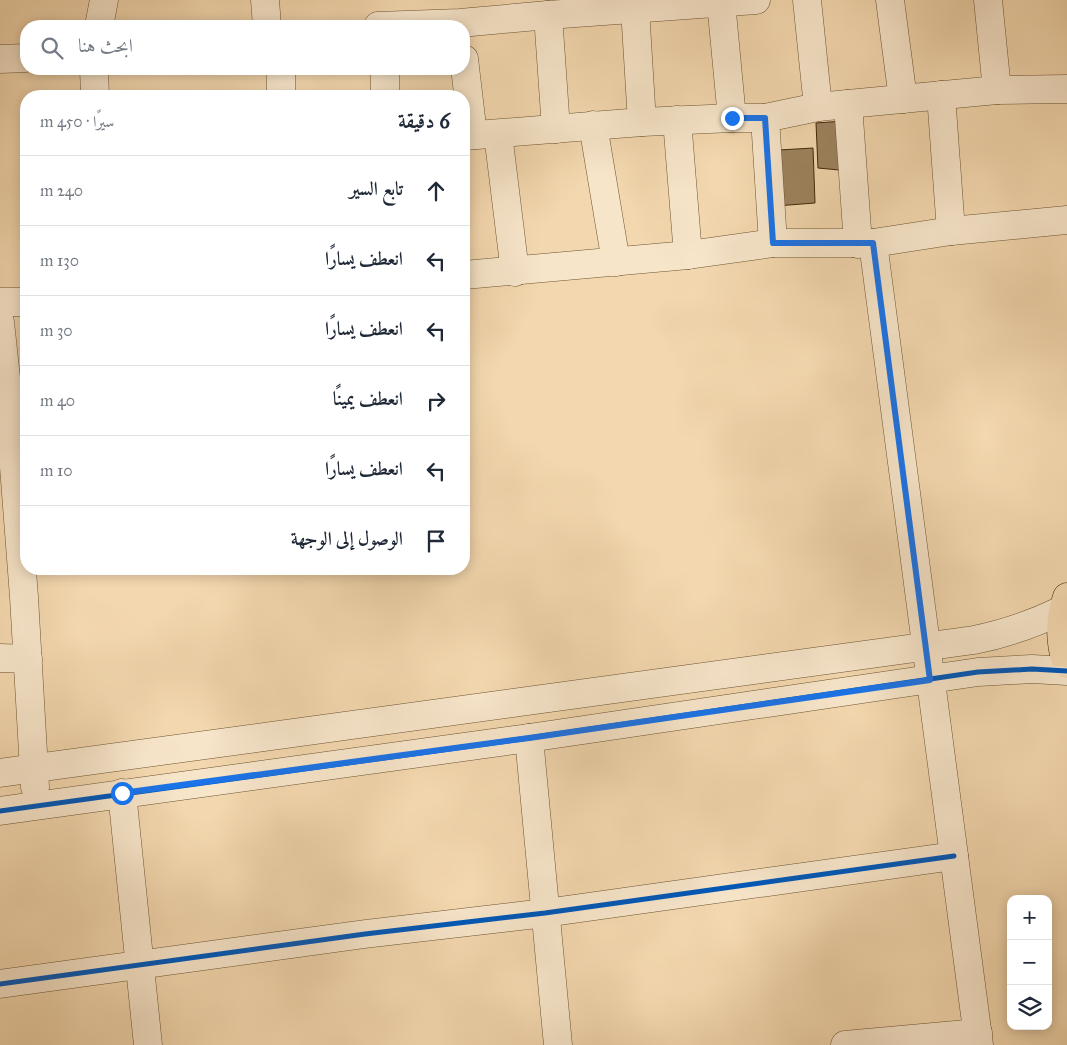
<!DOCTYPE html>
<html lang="ar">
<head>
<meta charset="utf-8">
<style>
	body { margin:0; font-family:"IM FELL Great Primer",Amiri,serif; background:#f6f6f7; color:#1f2937; direction:rtl }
	.controls { position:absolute; right:15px; bottom:15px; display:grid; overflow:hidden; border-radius:10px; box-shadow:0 2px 12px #0003 }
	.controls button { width:45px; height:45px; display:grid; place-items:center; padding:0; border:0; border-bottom:1px solid #e0e1e3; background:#fff; color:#1f2937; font:25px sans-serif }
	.stop { position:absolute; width:15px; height:15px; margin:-11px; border:4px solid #1a73e8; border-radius:50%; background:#fff }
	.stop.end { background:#1a73e8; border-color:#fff; box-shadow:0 1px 5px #0008 }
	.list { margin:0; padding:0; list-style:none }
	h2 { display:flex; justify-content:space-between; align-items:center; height:65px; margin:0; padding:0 20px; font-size:21px }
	h2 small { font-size:16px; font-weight:400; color:#747a83 }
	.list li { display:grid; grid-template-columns:32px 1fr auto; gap:15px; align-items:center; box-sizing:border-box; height:70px; padding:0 20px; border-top:1px solid #e0e1e3 }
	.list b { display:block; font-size:19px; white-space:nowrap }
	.list em { font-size:16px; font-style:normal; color:#747a83 }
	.icon { flex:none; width:28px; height:28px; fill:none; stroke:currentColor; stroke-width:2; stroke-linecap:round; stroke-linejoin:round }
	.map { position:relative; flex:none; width:1067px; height:1045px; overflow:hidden; direction:ltr }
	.search { position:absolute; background:#fff; box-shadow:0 2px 12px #0003; left:20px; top:20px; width:450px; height:55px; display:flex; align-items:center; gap:12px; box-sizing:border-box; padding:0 18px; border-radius:20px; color:#747a83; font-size:19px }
	.panel { position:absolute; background:#fff; box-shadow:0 2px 12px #0003; left:20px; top:90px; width:450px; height:485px; border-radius:20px; direction:rtl }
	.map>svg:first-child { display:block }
</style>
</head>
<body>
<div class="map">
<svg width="1067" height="1045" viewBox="0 0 1067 1045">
	<rect width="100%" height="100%" fill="#f3d7ae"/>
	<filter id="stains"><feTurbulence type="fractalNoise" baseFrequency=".004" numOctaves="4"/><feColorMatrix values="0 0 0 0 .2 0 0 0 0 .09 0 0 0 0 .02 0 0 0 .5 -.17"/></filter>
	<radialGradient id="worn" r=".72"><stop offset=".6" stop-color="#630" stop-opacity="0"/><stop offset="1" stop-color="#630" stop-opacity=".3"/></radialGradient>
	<!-- building -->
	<g fill="#9d835f" stroke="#3f2809">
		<path d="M844,121L850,171L818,168L816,123Z"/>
		<path d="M813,148L815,203L776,206L779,150Z"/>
	</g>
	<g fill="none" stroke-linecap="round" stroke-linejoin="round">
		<defs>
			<g id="minor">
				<path d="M265,0L267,26"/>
				<path d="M807,0L818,107"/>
				<path d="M890,0L903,99"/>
				<path d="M988,0L997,90"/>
				<path d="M721,2L732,118"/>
				<path d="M635,9L642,122"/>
				<path d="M548,15L556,129"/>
				<path d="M99,26L104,0"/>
				<path d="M378,26L460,23L548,15L756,0"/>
				<path d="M0,59L26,58"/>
				<path d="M464,59L473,135"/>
				<path d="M94,69L95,96"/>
				<path d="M281,69V96"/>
				<path d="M385,69V96"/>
				<path d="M941,95L951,231"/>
				<path d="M848,104L858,244"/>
				<path d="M765,118L773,243"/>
				<path d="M677,120L688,255"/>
				<path d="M593,125L616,262"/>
				<path d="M498,134L515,272"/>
				<path d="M464,136L642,122L732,118H765L818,107L848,104L997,90L1067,89"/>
				<path d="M873,243L979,1045"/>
				<path d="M464,275L688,255L773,243H873L951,231L1067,220"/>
				<path d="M0,302H26"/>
				<path d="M0,322L10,415L24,597L35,787"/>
				<path d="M0,658L28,659"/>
				<path d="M529,738L558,1045"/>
				<path d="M0,773L974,640C1005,634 1033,624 1062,610"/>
				<path d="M122,793L148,1045"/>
				<path d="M0,811L529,738L978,672L1032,669L1067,671"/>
				<path d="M0,984L365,934L545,913L954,856"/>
				<path d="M845,1045L978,1033"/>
			</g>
			<path id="major" d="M1067,597C1059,620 1059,641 1067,664"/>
		</defs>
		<!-- minor casing -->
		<use href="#minor" stroke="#6c5432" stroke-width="29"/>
		<!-- major casing -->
		<use href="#major" stroke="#3f2809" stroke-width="29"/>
		<!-- minor -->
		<use href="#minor" stroke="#f7e5ca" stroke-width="28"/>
		<!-- major -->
		<use href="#major" stroke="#f3d7ae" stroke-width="28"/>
		<defs>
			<g id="cycleway">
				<path d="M0,811L529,738L978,672L1032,669L1067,671"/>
				<path d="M0,984L365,934L545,913L954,856"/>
			</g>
		</defs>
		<!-- cycleway casing -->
		<use href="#cycleway" stroke="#f7e5ca" stroke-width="8"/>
		<!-- cycleway -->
		<use href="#cycleway" stroke="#0057b8" stroke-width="5"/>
	</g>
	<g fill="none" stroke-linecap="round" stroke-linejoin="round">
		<!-- route -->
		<path stroke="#1a73e8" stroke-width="6" d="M122,793L529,738L930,680L873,243H773L765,118H732"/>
	</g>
	<rect width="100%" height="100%" filter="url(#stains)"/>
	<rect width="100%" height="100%" fill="url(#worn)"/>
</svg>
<div class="controls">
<button>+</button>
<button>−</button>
<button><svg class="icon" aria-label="layers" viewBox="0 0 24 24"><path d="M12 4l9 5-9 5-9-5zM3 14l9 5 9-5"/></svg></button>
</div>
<div class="stop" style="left:122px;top:793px"></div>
<div class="stop end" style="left:732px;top:118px"></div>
<div class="search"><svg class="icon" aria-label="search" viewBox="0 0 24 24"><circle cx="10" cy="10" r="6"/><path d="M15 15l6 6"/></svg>ابحث هنا</div>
<section class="panel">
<h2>6 دقيقة<small>سيرًا · 450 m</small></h2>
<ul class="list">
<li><svg class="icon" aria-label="ahead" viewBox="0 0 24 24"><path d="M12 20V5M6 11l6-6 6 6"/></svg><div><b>تابع السير</b></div><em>240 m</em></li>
<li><svg class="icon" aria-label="left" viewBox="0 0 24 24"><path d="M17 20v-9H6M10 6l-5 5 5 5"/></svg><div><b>انعطف يسارًا</b></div><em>130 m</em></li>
<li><svg class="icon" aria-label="left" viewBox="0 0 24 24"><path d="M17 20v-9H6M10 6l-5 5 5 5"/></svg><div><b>انعطف يسارًا</b></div><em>30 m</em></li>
<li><svg class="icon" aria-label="right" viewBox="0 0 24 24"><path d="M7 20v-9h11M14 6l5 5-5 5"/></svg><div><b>انعطف يمينًا</b></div><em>40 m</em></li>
<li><svg class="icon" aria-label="left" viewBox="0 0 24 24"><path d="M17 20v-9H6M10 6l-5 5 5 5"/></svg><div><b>انعطف يسارًا</b></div><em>10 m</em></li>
<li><svg class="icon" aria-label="arrive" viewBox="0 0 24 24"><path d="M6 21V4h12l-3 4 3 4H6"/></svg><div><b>الوصول إلى الوجهة</b></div></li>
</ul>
</section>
</div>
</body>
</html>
